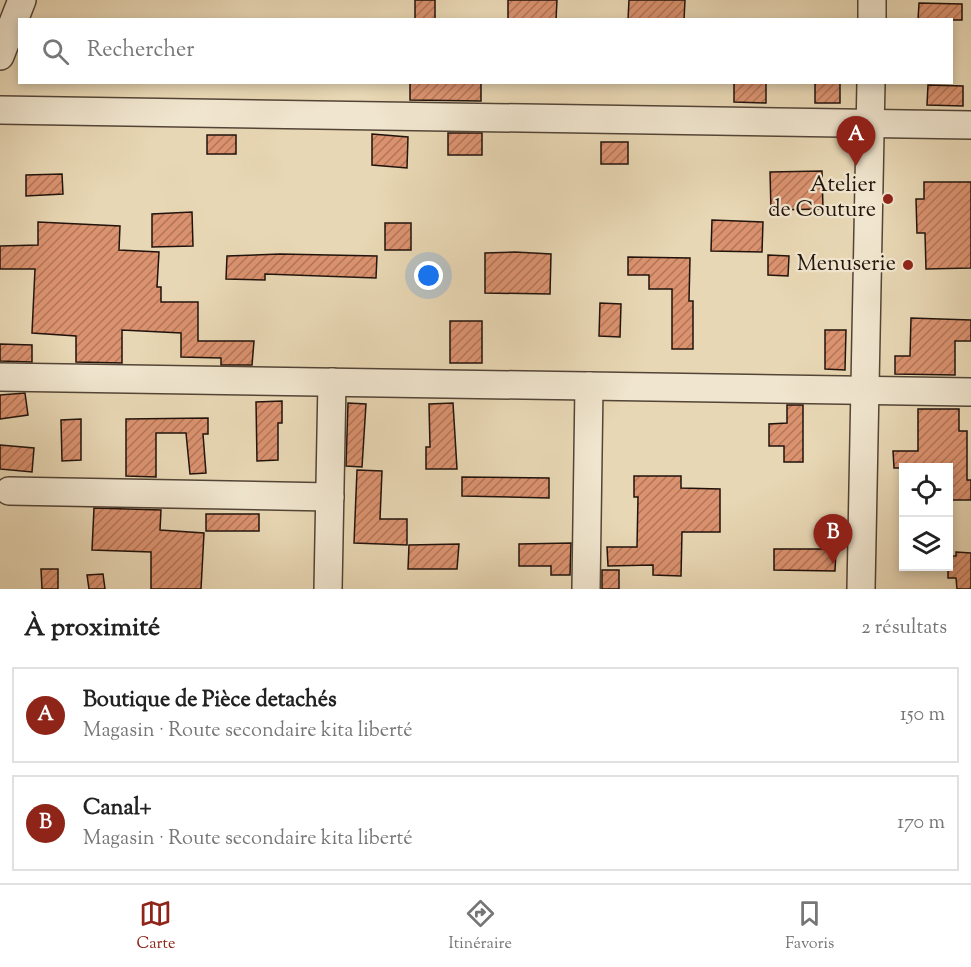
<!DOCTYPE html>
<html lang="fr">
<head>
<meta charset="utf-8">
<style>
	body { margin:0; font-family:"Sorts Mill Goudy",serif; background:#f2f2f2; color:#222 }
	.controls { position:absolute; right:18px; bottom:18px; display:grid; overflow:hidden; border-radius:0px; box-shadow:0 3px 9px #0003 }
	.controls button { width:54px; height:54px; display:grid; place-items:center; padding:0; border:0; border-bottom:2px solid #e0e0e0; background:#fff; color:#222; font:30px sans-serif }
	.you { position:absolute; left:429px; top:276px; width:21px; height:21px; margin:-15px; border:4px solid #fff; border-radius:50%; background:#1a73e8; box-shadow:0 0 0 9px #1a73e833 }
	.badge { display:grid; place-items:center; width:39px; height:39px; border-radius:50%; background:#8f2418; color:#fff; font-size:20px; font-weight:700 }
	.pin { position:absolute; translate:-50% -50px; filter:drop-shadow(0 2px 3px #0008) }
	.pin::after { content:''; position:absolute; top:32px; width:21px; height:18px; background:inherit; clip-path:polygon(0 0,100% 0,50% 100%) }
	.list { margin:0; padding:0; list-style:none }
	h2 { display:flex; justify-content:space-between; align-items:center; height:78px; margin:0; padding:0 24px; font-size:26px }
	h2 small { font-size:20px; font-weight:400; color:#767676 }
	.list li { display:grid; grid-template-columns:39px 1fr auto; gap:18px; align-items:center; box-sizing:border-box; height:96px; margin:0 12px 12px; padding:0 12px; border:2px solid #e0e0e0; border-radius:0px }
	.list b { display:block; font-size:22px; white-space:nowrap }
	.list p { margin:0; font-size:20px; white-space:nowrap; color:#767676 }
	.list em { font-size:20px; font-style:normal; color:#767676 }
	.icon { flex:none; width:33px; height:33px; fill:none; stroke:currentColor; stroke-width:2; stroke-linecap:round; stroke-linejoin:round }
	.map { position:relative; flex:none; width:971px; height:589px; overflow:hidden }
	.search { position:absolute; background:#fff; box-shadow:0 3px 9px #0003; left:18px; right:18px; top:18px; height:66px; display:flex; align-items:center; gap:15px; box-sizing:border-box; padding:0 21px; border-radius:0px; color:#767676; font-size:22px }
	.sheet { height:294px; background:#fff }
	nav { display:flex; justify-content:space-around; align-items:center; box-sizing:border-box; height:84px; border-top:2px solid #e0e0e0; background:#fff; font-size:16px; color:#767676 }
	nav a { display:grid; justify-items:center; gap:3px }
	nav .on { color:#8f2418 }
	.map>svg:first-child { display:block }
</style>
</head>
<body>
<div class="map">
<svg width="971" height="589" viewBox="0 0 971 589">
	<defs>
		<pattern id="building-hatch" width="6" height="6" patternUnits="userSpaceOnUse" patternTransform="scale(1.5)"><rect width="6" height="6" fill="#db926f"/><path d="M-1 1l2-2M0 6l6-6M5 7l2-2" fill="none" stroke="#b1765a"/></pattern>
	</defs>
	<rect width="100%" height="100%" fill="#e8d7b4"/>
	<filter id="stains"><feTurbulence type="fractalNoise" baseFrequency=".00333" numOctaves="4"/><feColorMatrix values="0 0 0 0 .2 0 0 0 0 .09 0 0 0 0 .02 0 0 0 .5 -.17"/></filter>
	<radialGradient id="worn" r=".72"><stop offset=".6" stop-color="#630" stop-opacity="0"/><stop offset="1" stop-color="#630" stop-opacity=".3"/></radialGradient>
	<!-- building -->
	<g fill="url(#building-hatch)" stroke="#21130c" stroke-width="1.5">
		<rect x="415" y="0" width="20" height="20"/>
		<path d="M508,0H557L556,20H508Z"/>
		<path d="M629,0H685L684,20H628Z"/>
		<path d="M919,3L962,4V20H918Z"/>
		<path d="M410,82H481V101L410,100Z"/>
		<path d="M734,82H766V103L734,102Z"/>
		<rect x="815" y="82" width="25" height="21"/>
		<path d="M928,85L963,86V106L927,105Z"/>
		<rect x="448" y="133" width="34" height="22"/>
		<path d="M372,134L408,137L407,168L372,165Z"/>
		<rect x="207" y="135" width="29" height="19"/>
		<rect x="601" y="142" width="27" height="22"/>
		<path d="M822,171L823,209L771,210L770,172Z"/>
		<path d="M62,174L63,194L26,196V175Z"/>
		<path d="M924,182H971V268L926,269L925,233H917L916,199H924Z"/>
		<path d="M192,212L193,246L152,247V214Z"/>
		<path d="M712,220L763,222L762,252L711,251Z"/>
		<path d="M38,222L120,226L119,250L159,252L157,287H161V302H198V341H254L252,365H221V358L181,357V333L122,330V363L76,362V336L32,333L35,269H0V246L38,245Z"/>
		<rect x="385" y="223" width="26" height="27"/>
		<path d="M515,252L551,254L550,294L485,293V253Z"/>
		<path d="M280,254L377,256L376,278L265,274V280L226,279L227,256Z"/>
		<path d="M768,255L789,256L788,276L768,275Z"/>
		<path d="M628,257L690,258L689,301H693V349H672V289H649V275H628Z"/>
		<path d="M600,303L621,304L620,337L599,336Z"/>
		<path d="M911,318L971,320V341H955V375L895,374V356H910Z"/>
		<rect x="450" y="321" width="32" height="42"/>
		<path d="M825,330H846L845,370L825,369Z"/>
		<path d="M0,344L32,345V362L0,361Z"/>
		<path d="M25,393L28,415L0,419V395Z"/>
		<path d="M282,401V423H278V460L257,461L256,402Z"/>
		<path d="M348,403L366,404L362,467L346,466Z"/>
		<path d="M453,403L457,469H426V447H430L429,404Z"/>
		<path d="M787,405H803V462H784V446H769V424L787,423Z"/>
		<path d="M918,409H959V431H967V480H971V500H948V468H894L893,451H918Z"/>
		<path d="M208,418V434H203L206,473L190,474L186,433H156V477L126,476V419Z"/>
		<path d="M81,419V460L62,461L61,420Z"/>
		<path d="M0,445L34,448L32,472L0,469Z"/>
		<path d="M357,470L382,471L380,519H407V545L354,543Z"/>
		<path d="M634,476H681V488L720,489V532H682L681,576L653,575V565L608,566L607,547H637L638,497H634Z"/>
		<path d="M462,477L549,478V498L462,496Z"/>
		<path d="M94,508L161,510L160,530L204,533L201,589H151V552L92,550Z"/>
		<rect x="206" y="514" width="53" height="17"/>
		<path d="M571,543L570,575H551V566H519V544Z"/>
		<path d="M459,544L457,569H408L409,545Z"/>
		<path d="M774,549H836L835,571L774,570Z"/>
		<path d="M956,552L971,553V589H957L956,578H948V556H956Z"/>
		<path d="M41,569H58V589H42Z"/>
		<rect x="602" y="570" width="17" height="19"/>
		<path d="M103,574L105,589H89L87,575Z"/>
	</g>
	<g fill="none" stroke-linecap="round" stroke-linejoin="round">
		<defs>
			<g id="minor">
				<path d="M872,20V0"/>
				<path d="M0,56L22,0"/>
				<path d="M0,110L971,125"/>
				<path d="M0,377L971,392"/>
				<path d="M9,491L330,497"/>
				<path d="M328,589L332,382"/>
				<path d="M586,589L589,386"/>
				<path d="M861,589L871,82"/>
			</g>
		</defs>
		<!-- minor casing -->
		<use href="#minor" stroke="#534436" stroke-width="30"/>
		<!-- minor -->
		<use href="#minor" stroke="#f0e5ce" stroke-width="27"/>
	</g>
	<!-- markers -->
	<g fill="#8f2418" stroke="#f0e5ce" stroke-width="2">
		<circle cx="888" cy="199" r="6"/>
		<circle cx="908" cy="265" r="6"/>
	</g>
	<g text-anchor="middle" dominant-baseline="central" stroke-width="4.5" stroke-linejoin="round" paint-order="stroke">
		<!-- poi labels -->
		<g font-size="22" fill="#21130c" stroke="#f0e5ce" text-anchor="end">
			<text x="876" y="186">Atelier<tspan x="876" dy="25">de Couture</tspan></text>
			<text x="896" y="265">Menuserie</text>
		</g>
	</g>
	<rect width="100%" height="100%" filter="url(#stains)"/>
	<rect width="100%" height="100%" fill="url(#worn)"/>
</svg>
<div class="controls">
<button><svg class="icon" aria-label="locate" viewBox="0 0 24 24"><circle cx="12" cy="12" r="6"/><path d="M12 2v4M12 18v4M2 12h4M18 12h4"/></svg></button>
<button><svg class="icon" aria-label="layers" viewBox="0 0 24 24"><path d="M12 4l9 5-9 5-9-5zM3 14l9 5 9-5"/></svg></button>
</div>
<div class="you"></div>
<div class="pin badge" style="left:856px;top:166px">A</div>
<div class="pin badge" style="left:833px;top:564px">B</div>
<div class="search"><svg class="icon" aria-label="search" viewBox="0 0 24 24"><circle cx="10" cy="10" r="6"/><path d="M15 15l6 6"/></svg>Rechercher</div>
</div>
<section class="sheet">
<h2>À proximité<small>2 résultats</small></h2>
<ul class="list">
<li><span class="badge">A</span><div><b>Boutique de Pièce detachés</b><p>Magasin · Route secondaire kita liberté</p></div><em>150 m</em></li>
<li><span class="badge">B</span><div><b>Canal+</b><p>Magasin · Route secondaire kita liberté</p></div><em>170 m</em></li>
</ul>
</section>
<nav>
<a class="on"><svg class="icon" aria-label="map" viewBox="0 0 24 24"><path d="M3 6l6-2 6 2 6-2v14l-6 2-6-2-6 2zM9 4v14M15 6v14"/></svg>Carte</a>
<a><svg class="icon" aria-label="directions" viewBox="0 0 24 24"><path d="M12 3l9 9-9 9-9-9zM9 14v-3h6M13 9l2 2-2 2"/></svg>Itinéraire</a>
<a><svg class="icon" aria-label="saved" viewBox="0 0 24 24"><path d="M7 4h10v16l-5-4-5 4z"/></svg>Favoris</a>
</nav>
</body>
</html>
